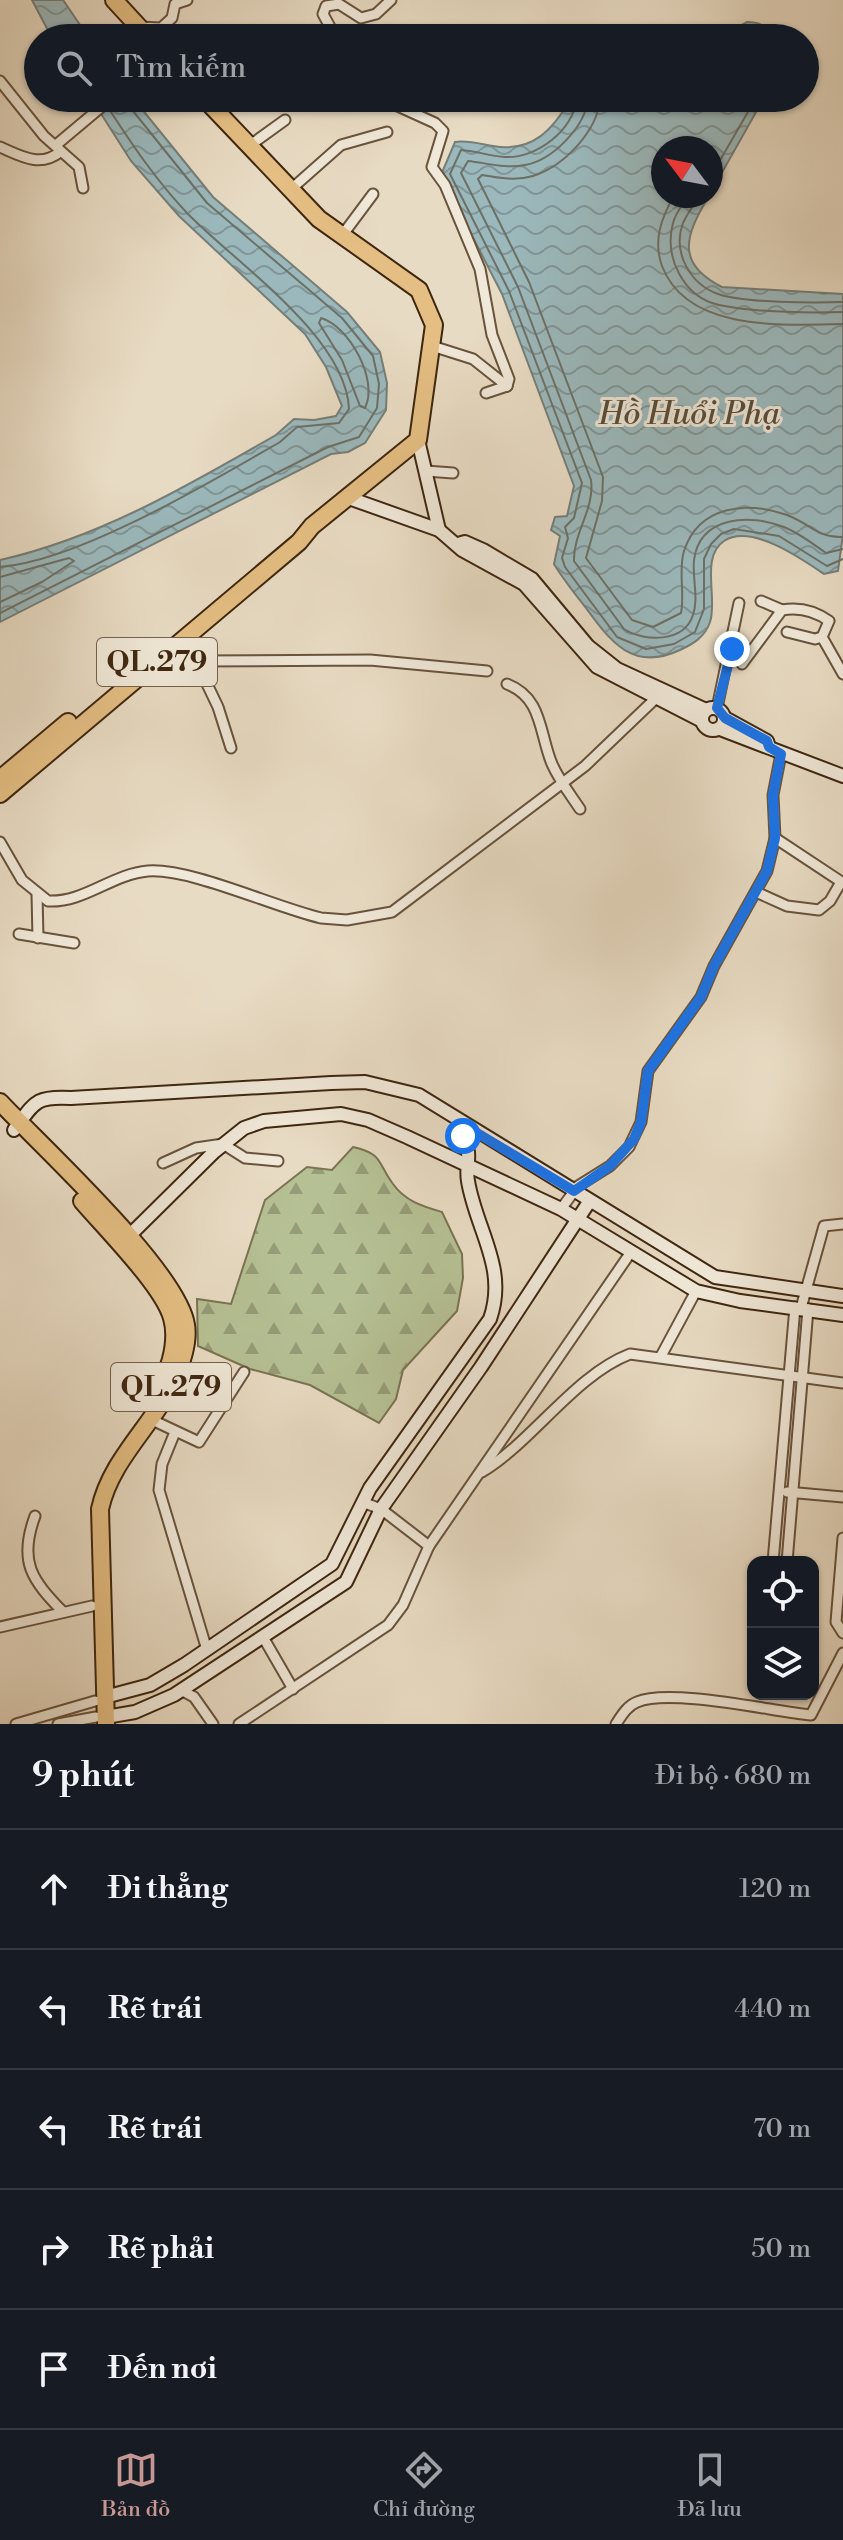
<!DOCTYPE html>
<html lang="vi">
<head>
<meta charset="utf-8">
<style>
	body { margin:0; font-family:"Libre Bodoni",serif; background:#242831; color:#f1f3f6 }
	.controls { position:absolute; right:24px; bottom:24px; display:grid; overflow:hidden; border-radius:16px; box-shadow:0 2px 6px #0004 }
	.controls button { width:72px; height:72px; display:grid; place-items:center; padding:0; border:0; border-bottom:2px solid #363941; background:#171b24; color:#f1f3f6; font:40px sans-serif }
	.compass { position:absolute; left:651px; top:136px; width:72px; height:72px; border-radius:50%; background:#171b24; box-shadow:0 2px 6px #0004; rotate:302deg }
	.stop { position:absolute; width:24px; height:24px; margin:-18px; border:6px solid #1a73e8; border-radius:50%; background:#fff }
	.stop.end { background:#1a73e8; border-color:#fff; box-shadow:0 2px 8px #0008 }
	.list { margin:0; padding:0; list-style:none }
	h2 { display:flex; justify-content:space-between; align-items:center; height:104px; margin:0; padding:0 32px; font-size:34px }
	h2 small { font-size:26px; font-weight:400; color:#9ea1a6 }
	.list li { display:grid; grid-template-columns:52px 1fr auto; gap:24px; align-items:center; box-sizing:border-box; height:120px; padding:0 32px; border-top:2px solid #363941 }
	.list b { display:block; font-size:30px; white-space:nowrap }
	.list em { font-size:26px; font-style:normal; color:#9ea1a6 }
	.icon { flex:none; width:44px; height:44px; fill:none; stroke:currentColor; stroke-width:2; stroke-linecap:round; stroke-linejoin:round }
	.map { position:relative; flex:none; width:843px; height:1724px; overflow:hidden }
	.search { position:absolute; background:#171b24; box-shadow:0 2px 6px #0004; left:24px; right:24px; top:24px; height:88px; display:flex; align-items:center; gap:20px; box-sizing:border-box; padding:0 28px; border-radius:44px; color:#9ea1a6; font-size:30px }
	.sheet { height:704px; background:#171b24 }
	nav { display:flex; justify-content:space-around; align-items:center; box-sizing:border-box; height:112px; border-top:2px solid #363941; background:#171b24; font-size:22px; color:#9ea1a6 }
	nav a { display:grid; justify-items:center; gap:4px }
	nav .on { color:#c59692 }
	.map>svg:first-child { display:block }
</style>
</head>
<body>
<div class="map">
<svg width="843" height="1724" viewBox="0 0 843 1724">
	<defs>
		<pattern id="forest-firs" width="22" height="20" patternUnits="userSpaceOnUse" patternTransform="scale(2)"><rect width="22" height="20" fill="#b5c094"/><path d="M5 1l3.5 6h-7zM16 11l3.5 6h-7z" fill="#959c77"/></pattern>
		<pattern id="water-waves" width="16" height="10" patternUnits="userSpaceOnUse" patternTransform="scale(2)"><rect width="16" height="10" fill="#9bb9bd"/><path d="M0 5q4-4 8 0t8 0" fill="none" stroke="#809698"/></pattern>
	</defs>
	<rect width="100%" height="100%" fill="#e8dbc3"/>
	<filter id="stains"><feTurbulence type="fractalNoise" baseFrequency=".0025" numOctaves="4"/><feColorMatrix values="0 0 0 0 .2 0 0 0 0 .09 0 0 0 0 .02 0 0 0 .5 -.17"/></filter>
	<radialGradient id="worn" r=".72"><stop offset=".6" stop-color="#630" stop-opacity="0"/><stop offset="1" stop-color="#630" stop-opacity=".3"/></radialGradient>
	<!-- forest -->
	<path fill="url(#forest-firs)" stroke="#7a7352" stroke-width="2" d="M353,1147C384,1154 377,1163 393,1184C405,1201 422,1206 442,1212L462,1254L463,1278L457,1311L403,1370L396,1399L379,1423L310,1385L250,1369L198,1346L197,1299L231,1304L265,1200L307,1167L332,1170Z"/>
	<!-- water -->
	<g fill="url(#water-waves)" stroke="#767e78" stroke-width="2">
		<path d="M32,0H63L89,38H52Z"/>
		<path d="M747,22C761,22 766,26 773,38H729L736,28Z"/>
		<path d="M91,98H133L213,197L347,312L380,352L387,383L386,410L365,443L348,452L331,454L0,622V560C99,538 189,485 276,435L294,419L314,420L336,416L342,406L326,367L305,334L179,216L131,161Z"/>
		<path d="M571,98H764L711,192V148H663V196H709C686,234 674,263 722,287L843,294V534L838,571L824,574C802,559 751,523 724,541C700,557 718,599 710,622C705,637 693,644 680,650C633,672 611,642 586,608C575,594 563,579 554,564L560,536L551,530L555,517L567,516L574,486L502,294L441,175L455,142C467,140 481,144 493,146C532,153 553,130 571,98Z"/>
	</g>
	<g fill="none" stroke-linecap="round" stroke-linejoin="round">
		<!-- shore -->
		<g stroke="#6c7066" stroke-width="2">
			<path d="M577,98C574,130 536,159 505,157C490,156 475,151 461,150L450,174L509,291L582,483L574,518L565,527L568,538L562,558L565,567L617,637L646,649L674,644L695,632L704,609V559L711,544L721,534L734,529L779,536L827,566L843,559"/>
			<path d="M588,98C586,126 553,160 525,165C505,169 487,163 468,161L461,173L518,287L591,480C595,509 573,533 574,561L624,629C644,642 684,643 693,615C699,598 692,577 694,560C700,515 751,514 784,527C799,533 813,544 826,553L843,549"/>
			<path d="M600,98C598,131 564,166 533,176C516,181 499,178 482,175L478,179L529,282L603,477L602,501L586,558L632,620L653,627L681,613C685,593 678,570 684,551C699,505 747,501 787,515C811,524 817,538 843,537"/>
			<path d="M711,176L756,98"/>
			<path d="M674,196C661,218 653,241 662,266C687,332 783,325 843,324"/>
			<path d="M688,196C683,204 675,214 673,223C664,257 683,297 719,305C758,313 804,313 843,312"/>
			<path d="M699,196C694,205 687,214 683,223C672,252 690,284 718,294C744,303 814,303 843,302"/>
			<path d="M321,318C349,326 379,380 365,408L360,406L342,360L319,323Z"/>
			<path d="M0,567C79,561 210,482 280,442L297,427L339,423L349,409C346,336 233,261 187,213C156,180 133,146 109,109"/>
			<path d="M0,577L69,558L74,561L42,582L0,602"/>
			<path d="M0,613L328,447L359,437L377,408L379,384L373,356L342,318L207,203L129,106L127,98"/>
		</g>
		<defs>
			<g id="street">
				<path d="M139,27L161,28L172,18L175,4L187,0"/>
				<path d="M336,38L323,14L326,6L339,4L361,18L376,14L391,0"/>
				<path d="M0,81L44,136L79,167L83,188"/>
				<path d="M380,98L435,123L443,131L432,167L445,185L480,269L492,335L509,379L507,386"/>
				<path d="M56,145L112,98"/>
				<path d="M249,146L285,120"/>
				<path d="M0,147C21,156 40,168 60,152"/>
				<path d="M289,191L341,145L387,132"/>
				<path d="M341,237L373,194"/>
				<path d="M432,346L473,359L507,386"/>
				<path d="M486,393L507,386"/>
				<path d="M426,471L453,473"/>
				<path d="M761,601L782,610"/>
				<path d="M787,632L815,639L822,637"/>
				<path d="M822,637L843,674"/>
				<path d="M162,657L196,661L370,660L487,671"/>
				<path d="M196,661L218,707L231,748"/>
				<path d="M742,664L782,610C799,607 815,611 829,621L822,637"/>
				<path d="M507,684C543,698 539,733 552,764C559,780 570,794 580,809"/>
				<path d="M717,708L739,603"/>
				<path d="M775,838L843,883"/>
				<path d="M0,842L22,880L48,901C84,903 112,874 148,871C191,868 274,907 321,918L347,920L392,912L585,766L654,700"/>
				<path d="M756,892L787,906L819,910L830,901L841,882"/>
				<path d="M37,894L38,938"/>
				<path d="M19,934L74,943"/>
				<path d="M163,1163L196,1148L223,1144L245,1158L278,1161"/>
				<path d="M561,1209L578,1186L610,1166L629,1147L641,1122L648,1071L701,997L714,966L767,871L775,838L773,795L781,754"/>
				<path d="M801,1308L824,1226L843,1224"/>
				<path d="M661,1356L696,1291"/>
				<path d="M150,1419L199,1442L244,1372"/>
				<path d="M175,1432L162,1464L159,1490L207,1650"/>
				<path d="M482,1472C533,1441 575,1375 630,1354L843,1383"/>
				<path d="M787,1492L843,1497"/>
				<path d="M362,1502L381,1509L429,1546"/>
				<path d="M35,1516C18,1562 32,1580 63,1612"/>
				<path d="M843,1538L836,1622L843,1633"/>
				<path d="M773,1562L795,1307"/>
				<path d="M787,1562L808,1309"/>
				<path d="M0,1627L92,1606"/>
				<path d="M263,1637L293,1689"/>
				<path d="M181,1690L194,1697L213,1724"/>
				<path d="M16,1724L95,1701"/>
				<path d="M58,1724L96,1717"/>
				<path d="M239,1724L388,1625L403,1605L429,1546L631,1252"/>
				<path d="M616,1724C622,1715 627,1706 637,1702C670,1688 771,1711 811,1715L843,1653"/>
			</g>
			<g id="secondary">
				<path d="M418,440L439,530"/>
				<path d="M346,497L439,530L462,550L524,584L597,667L702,721"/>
				<path d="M458,544L465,542L483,550L532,579L588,646L617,669L706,710"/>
				<circle cx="713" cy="719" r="11"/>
				<path d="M725,718L767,741L769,747"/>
				<path d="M720,729L843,776"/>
				<path d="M14,1130C35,1102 35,1096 71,1098L331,1083L365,1082L419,1095L715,1277L843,1296"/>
				<path d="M128,1237L214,1152L244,1128L264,1121L341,1114L368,1120L407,1137L561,1209L696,1291L740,1301L843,1315"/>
				<path d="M105,1697L150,1685L184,1665L332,1564L370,1488L490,1319C508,1268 476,1230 468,1181C465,1165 473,1153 463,1140L467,1127"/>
				<path d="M106,1717L135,1712L174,1695L346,1582L381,1509L481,1367L589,1202"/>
			</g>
			<g id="highway">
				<path d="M114,0L149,38"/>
				<path d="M0,779L68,722"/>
				<path d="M0,794L299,542L312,526L418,440L434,325L419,290L319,219L204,98"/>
				<path d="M0,1102C41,1146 178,1271 186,1325C189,1342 182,1362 175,1378C155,1424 111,1458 100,1509L106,1724"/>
				<path d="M82,1201C105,1228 163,1286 172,1318C177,1335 173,1358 166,1373"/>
			</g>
		</defs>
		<!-- street casing -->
		<use href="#street" stroke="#68533d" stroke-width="13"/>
		<!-- secondary casing -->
		<use href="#secondary" stroke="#3e2610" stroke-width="16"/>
		<!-- highway casing -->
		<use href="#highway" stroke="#3e2610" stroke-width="20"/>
		<!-- street -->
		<use href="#street" stroke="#f0e8d8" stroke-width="9"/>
		<!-- secondary -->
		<use href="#secondary" stroke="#f0e8d8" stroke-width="12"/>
		<!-- highway -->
		<use href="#highway" stroke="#e4be82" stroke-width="16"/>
	</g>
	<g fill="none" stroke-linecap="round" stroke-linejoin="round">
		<!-- route -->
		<path stroke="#1a73e8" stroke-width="10" d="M463,1136L467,1127L574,1191L610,1166L634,1139L641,1122L648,1071L701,997L714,966L767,871L775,838L773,795L781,754L769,747L767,741L725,718L717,708L732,649"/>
	</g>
	<g text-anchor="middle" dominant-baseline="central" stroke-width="6" stroke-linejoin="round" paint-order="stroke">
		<!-- shield labels -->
		<g fill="#f0e8d8" stroke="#73604c" stroke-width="2">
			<rect x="97" y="638" width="120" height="48" rx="6"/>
			<rect x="111" y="1363" width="120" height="48" rx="6"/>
		</g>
		<g font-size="28" font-weight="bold" fill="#3e2610">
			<text x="157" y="662">QL.279</text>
			<text x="171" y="1387">QL.279</text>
		</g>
		<!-- water labels -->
		<g font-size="32" font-style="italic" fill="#554b3b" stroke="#f0e8d8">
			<text x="689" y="414">Hồ Huổi Phạ</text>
		</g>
	</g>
	<rect width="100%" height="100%" filter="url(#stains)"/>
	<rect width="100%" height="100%" fill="url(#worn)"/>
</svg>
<div class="controls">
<button><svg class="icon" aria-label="locate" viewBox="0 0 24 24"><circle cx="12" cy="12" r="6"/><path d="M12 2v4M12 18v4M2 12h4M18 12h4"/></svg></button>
<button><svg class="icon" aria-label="layers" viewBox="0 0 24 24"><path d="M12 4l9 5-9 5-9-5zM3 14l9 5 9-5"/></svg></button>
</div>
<svg class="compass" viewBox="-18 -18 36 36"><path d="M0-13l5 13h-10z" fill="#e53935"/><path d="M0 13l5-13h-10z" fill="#9ea1a6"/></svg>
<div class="stop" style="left:463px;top:1136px"></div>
<div class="stop end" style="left:732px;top:649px"></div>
<div class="search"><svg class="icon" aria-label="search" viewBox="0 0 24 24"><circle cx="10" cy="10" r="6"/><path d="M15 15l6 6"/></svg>Tìm kiếm</div>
</div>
<section class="sheet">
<h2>9 phút<small>Đi bộ · 680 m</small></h2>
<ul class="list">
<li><svg class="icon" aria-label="ahead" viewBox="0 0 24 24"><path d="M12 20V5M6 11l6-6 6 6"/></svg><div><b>Đi thẳng</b></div><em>120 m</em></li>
<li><svg class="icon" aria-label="left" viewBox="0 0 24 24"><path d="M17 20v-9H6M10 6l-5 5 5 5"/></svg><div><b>Rẽ trái</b></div><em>440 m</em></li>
<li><svg class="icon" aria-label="left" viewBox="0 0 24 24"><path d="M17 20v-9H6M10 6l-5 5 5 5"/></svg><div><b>Rẽ trái</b></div><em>70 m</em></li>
<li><svg class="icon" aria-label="right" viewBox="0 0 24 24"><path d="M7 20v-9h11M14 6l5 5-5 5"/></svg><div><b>Rẽ phải</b></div><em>50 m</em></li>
<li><svg class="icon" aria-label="arrive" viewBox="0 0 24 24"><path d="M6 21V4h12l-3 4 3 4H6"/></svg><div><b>Đến nơi</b></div></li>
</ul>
</section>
<nav>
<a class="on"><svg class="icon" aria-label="map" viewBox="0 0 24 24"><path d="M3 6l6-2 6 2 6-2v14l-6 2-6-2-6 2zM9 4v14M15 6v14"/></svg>Bản đồ</a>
<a><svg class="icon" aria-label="directions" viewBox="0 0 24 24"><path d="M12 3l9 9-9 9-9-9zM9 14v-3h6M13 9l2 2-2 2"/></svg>Chỉ đường</a>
<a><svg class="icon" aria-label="saved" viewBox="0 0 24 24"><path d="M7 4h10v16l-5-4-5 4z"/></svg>Đã lưu</a>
</nav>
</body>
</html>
